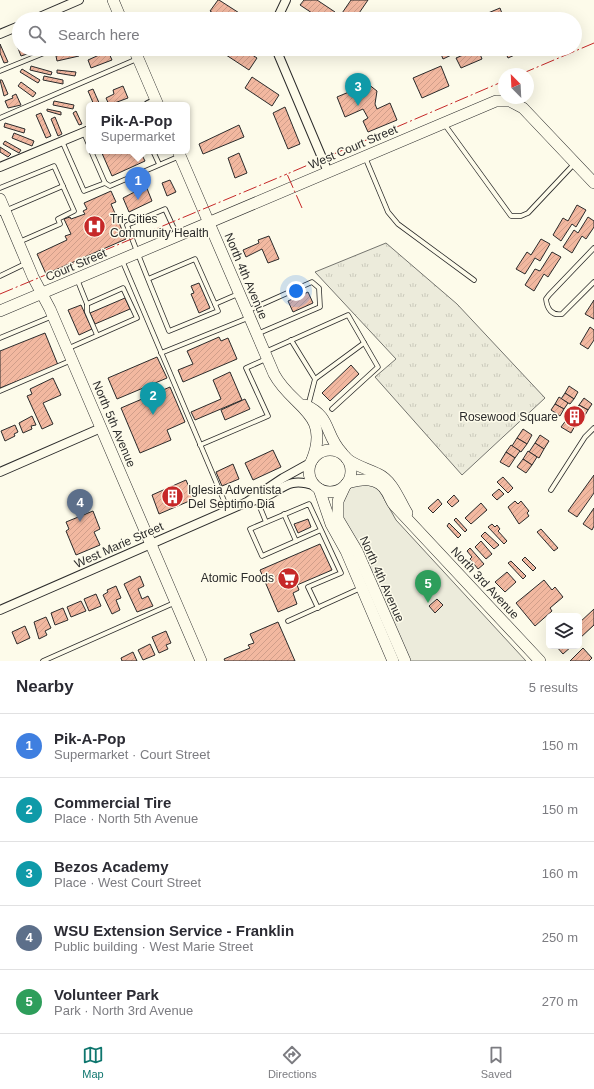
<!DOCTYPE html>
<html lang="en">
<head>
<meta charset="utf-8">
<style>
	body { margin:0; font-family:Arial,sans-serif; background:#f2f2f3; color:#2b2b33 }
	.controls { position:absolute; right:12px; bottom:12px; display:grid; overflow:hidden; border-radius:6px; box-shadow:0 4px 16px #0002 }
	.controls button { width:36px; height:36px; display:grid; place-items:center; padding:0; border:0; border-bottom:1px solid #e1e1e2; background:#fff; color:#2b2b33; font:20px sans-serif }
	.compass { position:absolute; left:498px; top:68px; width:36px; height:36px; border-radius:50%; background:#fff; box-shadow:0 4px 16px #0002; rotate:336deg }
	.you { position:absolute; left:296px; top:291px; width:14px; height:14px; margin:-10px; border:3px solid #fff; border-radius:50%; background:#1a73e8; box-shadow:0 0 0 6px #1a73e833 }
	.badge { display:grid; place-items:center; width:26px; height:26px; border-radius:50%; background:#0f766e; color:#fff; font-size:13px; font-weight:700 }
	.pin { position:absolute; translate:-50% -33px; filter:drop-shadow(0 1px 2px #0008) }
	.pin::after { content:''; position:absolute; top:21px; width:14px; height:12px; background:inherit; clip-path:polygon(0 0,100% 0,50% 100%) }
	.popup { position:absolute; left:86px; top:102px; width:104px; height:52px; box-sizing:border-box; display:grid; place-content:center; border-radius:6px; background:#fff; filter:drop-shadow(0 1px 3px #0005); font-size:13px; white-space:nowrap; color:#7c7c81 }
	.popup b { font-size:15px; color:#2b2b33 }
	.popup::after { content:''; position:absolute; left:50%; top:100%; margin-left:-8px; border:8px solid transparent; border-top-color:#fff }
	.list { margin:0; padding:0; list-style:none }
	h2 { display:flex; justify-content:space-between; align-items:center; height:52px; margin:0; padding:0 16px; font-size:17px }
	h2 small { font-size:13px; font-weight:400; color:#7c7c81 }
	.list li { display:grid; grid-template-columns:26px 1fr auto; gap:12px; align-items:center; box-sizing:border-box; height:64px; padding:0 16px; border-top:1px solid #e1e1e2 }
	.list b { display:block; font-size:15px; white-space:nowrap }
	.list p { margin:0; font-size:13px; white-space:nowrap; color:#7c7c81 }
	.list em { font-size:13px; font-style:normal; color:#7c7c81 }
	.icon { flex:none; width:22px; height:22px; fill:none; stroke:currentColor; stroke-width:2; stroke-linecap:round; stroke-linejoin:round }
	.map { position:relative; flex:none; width:594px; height:661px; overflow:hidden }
	.search { position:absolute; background:#fff; box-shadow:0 4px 16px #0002; left:12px; right:12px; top:12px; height:44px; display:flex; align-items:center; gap:10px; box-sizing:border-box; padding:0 14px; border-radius:22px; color:#7c7c81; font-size:15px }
	.sheet { height:372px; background:#fff }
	nav { display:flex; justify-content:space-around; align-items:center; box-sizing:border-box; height:56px; border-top:1px solid #e1e1e2; background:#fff; font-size:11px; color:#7c7c81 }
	nav a { display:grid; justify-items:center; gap:2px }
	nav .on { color:#0f766e }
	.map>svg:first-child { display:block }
</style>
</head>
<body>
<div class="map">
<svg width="594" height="661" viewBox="0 0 594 661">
	<defs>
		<pattern id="grass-tufts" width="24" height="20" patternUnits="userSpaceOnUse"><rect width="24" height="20" fill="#ecebdb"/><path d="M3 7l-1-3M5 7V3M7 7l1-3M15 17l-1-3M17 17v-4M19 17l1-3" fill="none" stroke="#cbcabc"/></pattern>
		<pattern id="building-hatch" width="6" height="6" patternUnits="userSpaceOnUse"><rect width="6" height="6" fill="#f2b8a0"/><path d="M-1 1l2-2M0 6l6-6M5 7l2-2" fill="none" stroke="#d09e8a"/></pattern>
	</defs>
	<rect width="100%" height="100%" fill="#fdfbea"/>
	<!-- grass -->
	<path fill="url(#grass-tufts)" stroke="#74746e" d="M386,243L457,304L545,398L462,475L375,377L396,359L315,272Z"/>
	<!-- park -->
	<path fill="#ecebdb" stroke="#74746e" d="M357,483L377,486L396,520L526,661H409L340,514L347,489Z"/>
	<!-- building -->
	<g fill="url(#building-hatch)" stroke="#2b2b2b">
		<path d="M218,0H219L247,18L222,19L210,11Z"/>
		<path d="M304,0H317L335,12L330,19H321L300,5Z"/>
		<path d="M351,0H368L355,19H338Z"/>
		<path d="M500,8L504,19H491L488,13Z"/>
		<path d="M19,36V49H29L30,53L21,56L14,38Z"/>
		<path d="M0,44L8,62L4,63L0,53Z"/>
		<path d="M221,49H243L257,58L249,70L220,51Z"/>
		<path d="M439,49H464L443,59Z"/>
		<path d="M466,49H478L482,59L461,68L456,58L468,53Z"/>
		<path d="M504,49H517L519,53L508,58Z"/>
		<path d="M77,50L79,56L57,61L56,56Z"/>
		<path d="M108,51L112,60L91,68L88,60Z"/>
		<path d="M31,66L52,72L51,75L30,70Z"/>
		<path d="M441,66L449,86L422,98L413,78Z"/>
		<path d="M22,69L40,80L38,83L20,72Z"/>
		<path d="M57,70L76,72L75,76L57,73Z"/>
		<path d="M44,76L63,80V84L43,80Z"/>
		<path d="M252,77L279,95L272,106L245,88Z"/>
		<path d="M0,80H2L8,94L4,96Z"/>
		<path d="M21,82L36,93L33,97L18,86Z"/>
		<path d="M368,84L377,91L375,104L377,109L390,103L397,120L368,132L363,121L368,118L363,109L345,117L337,97Z"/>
		<path d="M123,86L128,98L109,105L106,98L114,94L113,90Z"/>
		<path d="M93,89L100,105H94L88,91Z"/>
		<path d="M16,94L21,105L8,108L5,101L13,98L12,96Z"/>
		<path d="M54,101L74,105L73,109L53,105Z"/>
		<path d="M285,107L300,144L288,149L273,113Z"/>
		<path d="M47,109L61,112V115L47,111Z"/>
		<path d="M76,111L82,124L79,125L73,113Z"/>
		<path d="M41,113L51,136L46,138L36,115Z"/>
		<path d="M55,117L62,134L58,136L51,119Z"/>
		<path d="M5,123L25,129L24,133L4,127Z"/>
		<path d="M239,125L244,137L203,154L199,144Z"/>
		<path d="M14,133L34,141L32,146L12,138Z"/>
		<path d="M5,141L21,150L19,153L3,144Z"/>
		<path d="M0,147L11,154L8,157L0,152Z"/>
		<path d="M101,151H140L145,161L112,176Z"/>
		<path d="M239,153L247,173L235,178L228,158Z"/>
		<path d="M170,180L176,192L167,196L162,183Z"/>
		<path d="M146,186L152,201L129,212L123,198Z"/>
		<path d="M111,191L116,202L111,204L126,239L46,274L37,254L67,240L65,236L71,234L64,219L70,217L71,219L85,214L83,211L87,209L84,203Z"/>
		<path d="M577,205L586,210L576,227L572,224L561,241L553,235L563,218L568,221Z"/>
		<path d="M588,217L594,221V227L586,239L582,236L572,253L563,247L574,230L578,233Z"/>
		<path d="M269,236L279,259L268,263L262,249L246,257L243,250L259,243L258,240Z"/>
		<path d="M541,239L550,244L540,261L535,258L525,274L516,269L527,252L531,255Z"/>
		<path d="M552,252L561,257L548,277L544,274L534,291L525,285L535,269L540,271Z"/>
		<path d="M199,283L210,308L199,313L191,294L194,293L191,286Z"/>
		<path d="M308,292L313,303L293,312L288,301Z"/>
		<path d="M125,298L130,309L95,324L90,313Z"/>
		<path d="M594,300V319L585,314Z"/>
		<path d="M81,305L92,329L79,335L68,310Z"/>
		<path d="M590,327L594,330V340L588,349L580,344Z"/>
		<path d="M45,333L58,365L0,388V351Z"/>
		<path d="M219,337L221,341L228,338L237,359L183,382L178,370L193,364L187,351Z"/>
		<path d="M157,357L167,378L117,399L108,378Z"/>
		<path d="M351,365L359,374L330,401L322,393Z"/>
		<path d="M230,372L242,400L195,420L191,412L221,399L213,380Z"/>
		<path d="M53,378L61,395L43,403L53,424L42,429L27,396L32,394L30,389Z"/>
		<path d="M569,386L578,392L574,399L565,393Z"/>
		<path d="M170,387L185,422L167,430L171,440L140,453L121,408Z"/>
		<path d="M565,393L574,399L570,404L561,399Z"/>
		<path d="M559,397L568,403L564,409L555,404Z"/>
		<path d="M584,398L592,404L588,410L579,405Z"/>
		<path d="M245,399L250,409L225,420L221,410Z"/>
		<path d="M555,404L564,409L560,416L551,410Z"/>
		<path d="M579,405L588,410L584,417L575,411Z"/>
		<path d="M573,409L582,415L576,424L567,419Z"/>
		<path d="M32,416L36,425L31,426L32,429L23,433L19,423Z"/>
		<path d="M567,419L576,424L571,433L561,427Z"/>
		<path d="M15,425L18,432L14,434L15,436L5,441L1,431Z"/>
		<path d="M523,429L532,435L527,444L517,438Z"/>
		<path d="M540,435L549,441L544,449L535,443Z"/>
		<path d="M517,438L527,444L521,452L512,446Z"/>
		<path d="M535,443L544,449L539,458L529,452Z"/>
		<path d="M511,445L520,451L515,458L506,452Z"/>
		<path d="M273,450L281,467L253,480L245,463Z"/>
		<path d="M528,451L537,457L532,465L523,459Z"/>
		<path d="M506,452L515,458L509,467L500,462Z"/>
		<path d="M523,459L532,465L526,473L517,467Z"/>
		<path d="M233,464L239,479L222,486L216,472Z"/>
		<path d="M594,475V493L577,517L568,511Z"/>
		<path d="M503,477L513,488L508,493L497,482Z"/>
		<path d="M186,480L194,499L159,514L152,495Z"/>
		<path d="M499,489L504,494L497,500L492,495Z"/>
		<path d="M454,495L459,501L452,507L447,502Z"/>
		<path d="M438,499L442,504L433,513L428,508Z"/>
		<path d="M515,501L518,504L521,501L529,511L527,513L529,516L519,524L508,507Z"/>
		<path d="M481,503L487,510L471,524L465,518Z"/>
		<path d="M594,508V526L592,530L583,524Z"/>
		<path d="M93,511L100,529L94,532L100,545L76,555L66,531L69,529L66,522Z"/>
		<path d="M456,518L467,530L465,532L454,520Z"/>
		<path d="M308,519L311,527L298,533L294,524Z"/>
		<path d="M449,523L461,535L458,538L447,526Z"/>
		<path d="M492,524L495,527L497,525L500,529L498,531L507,541L504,544L488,527Z"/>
		<path d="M541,529L558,548L554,551L537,532Z"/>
		<path d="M485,532L499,545L494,549L481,536Z"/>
		<path d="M481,541L492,554L486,559L475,547Z"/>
		<path d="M320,544L332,570L297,585L299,590L293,593L297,604L278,612L260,570Z"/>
		<path d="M470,548L484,564L478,569L470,559L472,557L467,551Z"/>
		<path d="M525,557L536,568L533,571L522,560Z"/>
		<path d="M511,561L526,576L523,579L508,563Z"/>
		<path d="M507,572L516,582L505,592L495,582Z"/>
		<path d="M140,576L144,586L138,589L142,599L148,596L153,606L137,612L124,584Z"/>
		<path d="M544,580L552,590L555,587L563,597L550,608L552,611L535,626L516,603Z"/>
		<path d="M116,586L121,598L116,600L120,610L112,614L103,595L108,592L107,590Z"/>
		<path d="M96,594L101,606L89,611L84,599Z"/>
		<path d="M437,599L443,605L435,613L429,606Z"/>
		<path d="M81,601L86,611L71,617L67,607Z"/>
		<path d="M63,608L68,620L55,625L51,613Z"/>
		<path d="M594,609V625L579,639V623Z"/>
		<path d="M46,617L51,628L45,631L47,635L39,639L34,622Z"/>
		<path d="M278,622L295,661H225L224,659L250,648L248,645L254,643L250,634Z"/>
		<path d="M25,626L30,638L17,644L12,632Z"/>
		<path d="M166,631L171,643L166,645L168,649L159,653L152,637Z"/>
		<path d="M150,644L155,655L143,660L138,650Z"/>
		<path d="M556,646H572L563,654Z"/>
		<path d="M583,648L592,658L589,661H570Z"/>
		<path d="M133,652L137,661H122L121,658Z"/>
	</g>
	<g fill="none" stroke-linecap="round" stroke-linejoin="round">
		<defs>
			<g id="lane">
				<path d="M0,71L54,49"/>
				<path d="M0,118L137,59"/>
				<path d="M445,125L511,216H521L528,213L575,163"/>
				<path d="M84,133L89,145"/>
				<path d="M62,141L84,191L105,183L91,151"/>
				<path d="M153,151L159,164"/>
				<path d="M365,157L388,212L398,224L474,280"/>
				<path d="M105,183L110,186L180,156"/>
				<path d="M0,188L54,166L74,211L58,219L60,224L19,242"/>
				<path d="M0,213L63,186"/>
				<path d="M594,248L549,295L546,299C547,309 552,316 562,314L594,282"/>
				<path d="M122,260L228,510"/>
				<path d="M0,276L27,263"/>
				<path d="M148,279L195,259L218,311L169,331C155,296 140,261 127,225L165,209L177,235"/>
				<path d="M87,304V312L97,335"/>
				<path d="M215,304L238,294"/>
				<path d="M247,311L312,282L319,288L320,307L257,334"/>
				<path d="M0,338L53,316"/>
				<path d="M291,340L315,379L364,343"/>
				<path d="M69,348L137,318L123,288L87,304L77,279"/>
				<path d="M265,352L348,315L378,367L332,409"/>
				<path d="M161,353L248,318"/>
				<path d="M0,391L72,360"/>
				<path d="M308,406L315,379"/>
				<path d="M200,445L268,416L246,368L266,359"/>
				<path d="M551,490L585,437L594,428"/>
				<path d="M257,500L266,522"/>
				<path d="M284,514L296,541"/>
				<path d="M318,608L308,587L341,573L309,504L250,529L262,556L321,530"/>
				<path d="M288,621L361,588"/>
				<path d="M43,661L174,603"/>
			</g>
			<g id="street">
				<path d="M35,19L79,0"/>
				<path d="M277,19L286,0"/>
				<path d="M0,34L19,26"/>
				<path d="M276,49L328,172"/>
				<path d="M148,105L156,101"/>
				<path d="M0,167L89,130"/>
				<path d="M0,472L101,428"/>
				<path d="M252,501C281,496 283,474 315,486"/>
				<path d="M0,610L247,502L283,478L310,463"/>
			</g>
			<g id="secondary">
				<path d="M113,0L121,19"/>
				<path d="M134,49L158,105"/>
				<path d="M178,151L274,374C292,408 331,412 312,460"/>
				<path d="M0,199L33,277L50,309L201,661"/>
				<path d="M0,311L496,101H510L523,108L594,183"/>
				<path d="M305,405C332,417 324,434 342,453"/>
				<circle cx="330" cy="471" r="21"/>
				<path d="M347,459C358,467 366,468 378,474C393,481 399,500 407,513"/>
				<path d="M347,483C362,479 378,476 387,492C390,497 391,502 395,506L540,661"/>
				<path d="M345,486L338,501V519L357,551L405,661"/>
				<path d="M319,489L331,524L346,551L393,661"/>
			</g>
		</defs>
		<!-- lane casing -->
		<use href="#lane" stroke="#2b2b2b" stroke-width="5.5"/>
		<!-- street casing -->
		<use href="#street" stroke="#2b2b2b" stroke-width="10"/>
		<!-- secondary casing -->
		<use href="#secondary" stroke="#2b2b2b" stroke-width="12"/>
		<!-- lane -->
		<use href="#lane" stroke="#fdfbea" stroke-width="4"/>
		<!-- street -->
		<use href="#street" stroke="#fdfbea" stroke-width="8"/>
		<!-- secondary -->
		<use href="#secondary" stroke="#fdfbea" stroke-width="11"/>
		<!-- power -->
		<g stroke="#c62828" stroke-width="1" stroke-dasharray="14 3 2 3" stroke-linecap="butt">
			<path d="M521,74L594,43"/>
			<path d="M302,208L287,174L504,81"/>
			<path d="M0,294L287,174"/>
		</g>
	</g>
	<!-- icons -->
	<defs>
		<symbol id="hospital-disc" viewBox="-11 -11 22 22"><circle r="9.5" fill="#c62828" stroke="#fdfbea"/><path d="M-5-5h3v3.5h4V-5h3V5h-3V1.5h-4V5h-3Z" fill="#fff"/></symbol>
		<symbol id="building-disc" viewBox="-11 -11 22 22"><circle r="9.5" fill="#c62828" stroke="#fdfbea"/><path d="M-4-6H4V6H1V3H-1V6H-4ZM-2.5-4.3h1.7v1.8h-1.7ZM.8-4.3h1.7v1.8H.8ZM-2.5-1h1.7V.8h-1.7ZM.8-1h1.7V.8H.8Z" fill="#fff"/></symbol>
		<symbol id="supermarket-disc" viewBox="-11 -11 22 22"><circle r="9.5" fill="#c62828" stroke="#fdfbea"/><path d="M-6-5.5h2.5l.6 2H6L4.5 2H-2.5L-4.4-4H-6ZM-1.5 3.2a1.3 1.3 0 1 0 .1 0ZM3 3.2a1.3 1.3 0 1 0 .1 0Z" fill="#fff"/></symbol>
	</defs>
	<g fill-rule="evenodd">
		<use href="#hospital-disc" x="82" y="214" width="25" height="25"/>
		<use href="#building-disc" x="562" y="404" width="25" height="25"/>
		<use href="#building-disc" x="160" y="484" width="25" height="25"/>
		<use href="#supermarket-disc" x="276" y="566" width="25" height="25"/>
	</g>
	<g text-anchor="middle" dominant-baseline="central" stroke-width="3" stroke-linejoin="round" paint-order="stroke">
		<!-- street labels -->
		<g font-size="12" fill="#2b2b2b" stroke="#fdfbea">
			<text transform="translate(353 147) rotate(-23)">West Court Street</text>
			<text transform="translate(76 265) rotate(-23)">Court Street</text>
			<text transform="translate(246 276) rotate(67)">North 4th Avenue</text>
			<text transform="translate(114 424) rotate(67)">North 5th Avenue</text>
			<text transform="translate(119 545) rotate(-24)">West Marie Street</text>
			<text transform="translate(382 579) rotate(66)">North 4th Avenue</text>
			<text transform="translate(485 583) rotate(47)">North 3rd Avenue</text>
		</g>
		<!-- poi labels -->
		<g font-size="12" fill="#2b2b2b" stroke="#fdfbea" text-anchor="start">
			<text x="110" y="219">Tri-Cities<tspan x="110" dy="14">Community Health</tspan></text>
			<text x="558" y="417" text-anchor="end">Rosewood Square</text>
			<text x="188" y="490">Iglesia Adventista<tspan x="188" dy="14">Del Septimo Dia</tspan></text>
			<text x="274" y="578" text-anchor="end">Atomic Foods</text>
		</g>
	</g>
</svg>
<div class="controls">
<button><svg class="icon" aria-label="layers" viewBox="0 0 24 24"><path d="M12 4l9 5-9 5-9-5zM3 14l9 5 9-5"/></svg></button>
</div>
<svg class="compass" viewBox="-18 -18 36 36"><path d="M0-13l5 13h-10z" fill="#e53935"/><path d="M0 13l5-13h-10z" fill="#7c7c81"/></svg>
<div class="you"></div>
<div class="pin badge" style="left:138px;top:200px;background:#3f7fe0">1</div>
<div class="popup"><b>Pik-A-Pop</b>Supermarket</div>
<div class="pin badge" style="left:153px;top:415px;background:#0f9aa8">2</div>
<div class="pin badge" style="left:358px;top:106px;background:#0f9aa8">3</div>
<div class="pin badge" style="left:80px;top:522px;background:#5c6f8a">4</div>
<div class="pin badge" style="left:428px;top:603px;background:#2e9e5b">5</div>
<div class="search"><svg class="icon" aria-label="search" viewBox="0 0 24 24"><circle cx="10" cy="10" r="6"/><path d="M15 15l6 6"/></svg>Search here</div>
</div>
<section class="sheet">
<h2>Nearby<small>5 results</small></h2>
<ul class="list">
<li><span class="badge" style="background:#3f7fe0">1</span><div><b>Pik-A-Pop</b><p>Supermarket · Court Street</p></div><em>150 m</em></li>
<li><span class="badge" style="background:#0f9aa8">2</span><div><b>Commercial Tire</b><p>Place · North 5th Avenue</p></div><em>150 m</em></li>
<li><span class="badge" style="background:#0f9aa8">3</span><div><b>Bezos Academy</b><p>Place · West Court Street</p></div><em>160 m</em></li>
<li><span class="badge" style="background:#5c6f8a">4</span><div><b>WSU Extension Service - Franklin</b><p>Public building · West Marie Street</p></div><em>250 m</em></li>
<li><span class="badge" style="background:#2e9e5b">5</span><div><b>Volunteer Park</b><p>Park · North 3rd Avenue</p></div><em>270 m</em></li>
</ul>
</section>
<nav>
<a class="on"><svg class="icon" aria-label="map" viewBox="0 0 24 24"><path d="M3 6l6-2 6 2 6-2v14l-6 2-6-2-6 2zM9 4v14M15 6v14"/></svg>Map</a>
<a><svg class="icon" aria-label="directions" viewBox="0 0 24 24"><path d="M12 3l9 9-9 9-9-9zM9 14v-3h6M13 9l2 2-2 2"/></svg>Directions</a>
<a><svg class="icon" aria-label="saved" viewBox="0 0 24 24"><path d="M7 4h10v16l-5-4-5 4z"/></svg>Saved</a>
</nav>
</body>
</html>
